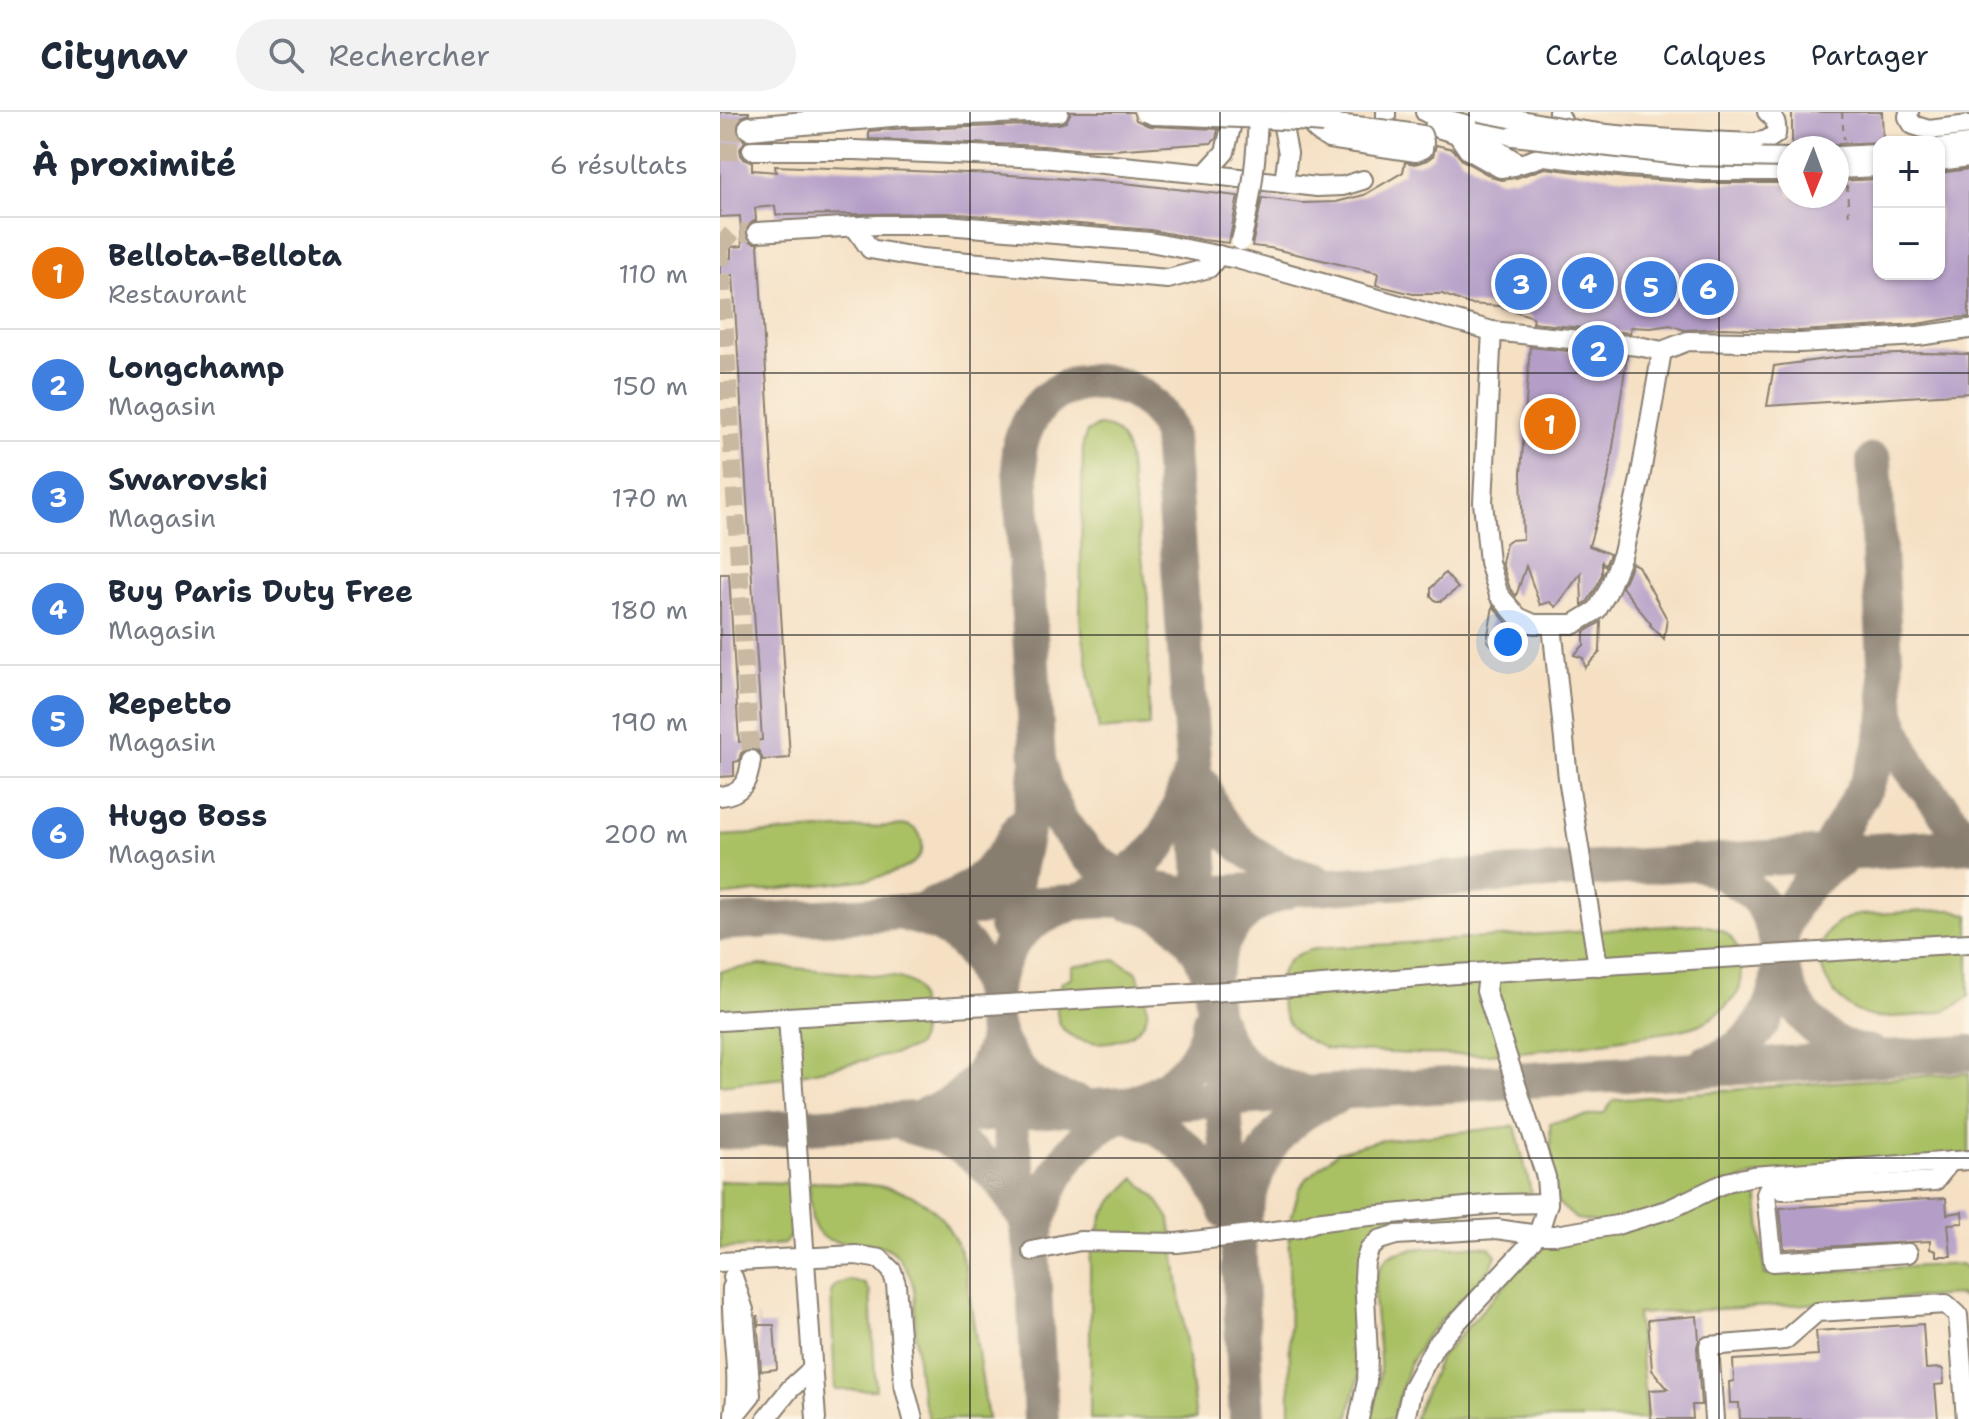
<!DOCTYPE html>
<html lang="fr">
<head>
<meta charset="utf-8">
<style>
	body { margin:0; font-family:"Shantell Sans",sans-serif; background:#f2f2f3; color:#1f2937 }
	.controls { position:absolute; right:24px; top:24px; display:grid; overflow:hidden; border-radius:16px; box-shadow:0 2px 6px #0004 }
	.controls button { width:72px; height:72px; display:grid; place-items:center; padding:0; border:0; border-bottom:2px solid #e0e1e3; background:#fff; color:#1f2937; font:40px sans-serif }
	.compass { position:absolute; left:1057px; top:24px; width:72px; height:72px; border-radius:50%; background:#fff; box-shadow:0 2px 6px #0004; rotate:181deg }
	.you { position:absolute; left:788px; top:530px; width:28px; height:28px; margin:-20px; border:6px solid #fff; border-radius:50%; background:#1a73e8; box-shadow:0 0 0 12px #1a73e833 }
	.badge { display:grid; place-items:center; width:52px; height:52px; border-radius:50%; background:#2563eb; color:#fff; font-size:26px; font-weight:700 }
	.pin { position:absolute; translate:-50% -50%; border:4px solid #fff; box-shadow:0 2px 8px #0006 }
	.list { margin:0; padding:0; list-style:none }
	h2 { display:flex; justify-content:space-between; align-items:center; height:104px; margin:0; padding:0 32px; font-size:34px }
	h2 small { font-size:26px; font-weight:400; color:#747a83 }
	.list li { display:grid; grid-template-columns:52px 1fr auto; gap:24px; align-items:center; box-sizing:border-box; height:112px; padding:0 32px; border-top:2px solid #e0e1e3 }
	.list b { display:block; font-size:30px; white-space:nowrap }
	.list p { margin:0; font-size:26px; white-space:nowrap; color:#747a83 }
	.list em { font-size:26px; font-style:normal; color:#747a83 }
	.icon { flex:none; width:44px; height:44px; fill:none; stroke:currentColor; stroke-width:2; stroke-linecap:round; stroke-linejoin:round }
	.map { position:relative; flex:none; width:1249px; height:1307px; overflow:hidden }
	header { display:flex; align-items:center; gap:48px; box-sizing:border-box; height:112px; padding:0 40px; background:#fff; border-bottom:2px solid #e0e1e3 }
	header strong { font-size:38px }
	nav { display:flex; gap:44px; margin-inline-start:auto; font-size:28px }
	.search { width:560px; height:72px; background:#f2f2f3; display:flex; align-items:center; gap:20px; box-sizing:border-box; padding:0 28px; border-radius:44px; color:#747a83; font-size:30px }
	main { display:flex }
	aside { flex:1; background:#fff }
	.map>svg:first-child { display:block }
</style>
</head>
<body>
<header>
<strong>Citynav</strong>
<div class="search"><svg class="icon" aria-label="search" viewBox="0 0 24 24"><circle cx="10" cy="10" r="6"/><path d="M15 15l6 6"/></svg>Rechercher</div>
<nav><a>Carte</a><a>Calques</a><a>Partager</a></nav>
</header>
<main>
<aside>
<h2>À proximité<small>6 résultats</small></h2>
<ul class="list">
<li><span class="badge" style="background:#e8710a">1</span><div><b>Bellota-Bellota</b><p>Restaurant</p></div><em>110 m</em></li>
<li><span class="badge" style="background:#3f7fe0">2</span><div><b>Longchamp</b><p>Magasin</p></div><em>150 m</em></li>
<li><span class="badge" style="background:#3f7fe0">3</span><div><b>Swarovski</b><p>Magasin</p></div><em>170 m</em></li>
<li><span class="badge" style="background:#3f7fe0">4</span><div><b>Buy Paris Duty Free</b><p>Magasin</p></div><em>180 m</em></li>
<li><span class="badge" style="background:#3f7fe0">5</span><div><b>Repetto</b><p>Magasin</p></div><em>190 m</em></li>
<li><span class="badge" style="background:#3f7fe0">6</span><div><b>Hugo Boss</b><p>Magasin</p></div><em>200 m</em></li>
</ul>
</aside>
<div class="map">
<svg width="1249" height="1307" viewBox="0 0 1249 1307">
	<rect width="100%" height="100%" fill="#fcf5e5"/>
	<filter id="ink" filterUnits="userSpaceOnUse"><feTurbulence type="fractalNoise" baseFrequency=".0125" numOctaves="2"/><feDisplacementMap in="SourceGraphic" scale="16" xChannelSelector="R" yChannelSelector="G"/><feConvolveMatrix kernelMatrix="1 2 1 2 8 2 1 2 1" color-interpolation-filters="sRGB"/></filter>
	<filter id="wash" filterUnits="userSpaceOnUse"><feTurbulence type="fractalNoise" baseFrequency=".006" numOctaves="4" result="noise"/><feDisplacementMap in="SourceGraphic" scale="32" xChannelSelector="R" yChannelSelector="G"/><feGaussianBlur stdDeviation="1.8" result="paint"/><feColorMatrix in="noise" values="0 0 0 0 0 0 0 0 0 0 0 0 0 0 0 0 0 1.4 0 .05"/><feComposite in="paint" operator="in"/></filter>
	<g filter="url(#wash)">
		<rect width="100%" height="100%" fill="#f5e0c4"/>
		<!-- green -->
		<g fill="#a9c064" stroke="#626e40" stroke-width="2">
			<path d="M377,314C395,314 400,322 407,338L429,494V614L379,618L360,508L363,331L367,320Z"/>
			<path d="M187,713C194,716 199,718 201,726C210,754 170,762 150,767L0,784V724Z"/>
			<path d="M1221,798H1234L1249,803V884C1232,899 1214,903 1192,904C1180,904 1166,906 1154,905C1102,896 1072,816 1139,803Z"/>
			<path d="M976,812C1006,816 1018,824 1021,855C1022,863 1022,873 1018,880C1017,883 1012,888 1010,890C993,908 979,915 955,919C898,927 841,938 784,941C725,945 665,941 606,937C593,931 578,924 569,912C559,896 554,867 567,851C574,842 585,839 595,837Z"/>
			<path d="M396,848L417,860C420,872 429,891 427,902C420,935 354,941 340,912C334,900 338,882 342,870L352,865V854Z"/>
			<path d="M41,853L164,864C174,865 186,866 194,873C202,881 204,926 196,934C191,938 184,939 178,941L63,966L0,973V859Z"/>
			<path d="M1249,961V1048L1033,1064L897,1113L856,1107L837,1090L831,1041L830,1011L884,1001L894,988L1057,974Z"/>
			<path d="M795,1014L812,1083L743,1089L744,1119L676,1123L649,1138L643,1245L628,1307H570L569,1131L571,1106L579,1078L586,1067L618,1040L657,1029Z"/>
			<path d="M415,1066L436,1086L450,1107L476,1307H370V1148L382,1105L394,1087Z"/>
			<path d="M0,1069L70,1071L73,1120L64,1132L0,1137Z"/>
			<path d="M89,1070C164,1072 220,1069 245,1154L268,1307H209C196,1274 197,1239 195,1204C194,1195 196,1183 193,1173C191,1165 184,1153 179,1146C159,1117 106,1146 94,1113C89,1101 90,1083 89,1070Z"/>
			<path d="M1006,1077H1037L1045,1163L1241,1152L1249,1158V1191L1239,1183L917,1202L927,1307H694L719,1247L818,1135L916,1115L969,1099Z"/>
			<path d="M761,1134L770,1136L776,1143L771,1156L706,1224L689,1253L673,1307H651C654,1291 659,1274 660,1258C663,1227 638,1159 674,1142C695,1133 737,1135 761,1134Z"/>
			<path d="M129,1168L145,1172L150,1180L156,1278H115L111,1180L116,1173Z"/>
		</g>
		<g fill="none" stroke-linecap="round" stroke-linejoin="round">
			<!-- taxiway -->
			<g stroke="#887e70" stroke-width="36">
				<path d="M1168,602L1180,633L1191,656L1249,731"/>
				<path d="M482,672C488,687 494,703 505,716C525,743 564,761 595,769"/>
				<path d="M981,752C1005,762 1032,774 1045,797C1058,820 1058,845 1066,869C1075,899 1101,928 1132,938C1137,940 1144,940 1150,941"/>
				<path d="M1097,757L1147,672L1159,643L1168,602L1154,349"/>
				<path d="M466,783L433,777L403,766L381,753L367,742L341,710L324,673L318,647L313,571L299,338C304,315 314,295 334,282C375,254 438,277 450,325C469,593 486,861 518,1128"/>
				<path d="M408,791C447,796 473,822 487,857"/>
				<path d="M212,793C221,789 233,786 241,781C267,766 287,741 300,716"/>
				<path d="M189,803C230,811 260,838 269,879C271,885 271,892 272,898C273,905 276,915 276,922C273,958 241,993 207,1002"/>
				<path d="M0,811L391,788L1249,733"/>
				<path d="M286,814L315,678L317,657"/>
				<path d="M495,856C501,817 527,792 564,780"/>
				<path d="M498,910C508,946 540,971 576,978"/>
				<path d="M986,951C1023,940 1050,913 1057,874C1061,854 1058,832 1064,813C1074,784 1093,763 1119,749"/>
				<path d="M283,979L312,1139L321,1307"/>
				<path d="M420,988C457,975 483,947 490,908"/>
				<path d="M358,991C323,986 299,965 283,935C278,926 271,904 271,894C271,886 275,877 276,870C290,808 326,804 376,781C395,773 411,761 427,747C450,726 459,696 469,667"/>
				<path d="M395,1001C449,1009 488,1051 507,1100"/>
				<path d="M189,1014C239,1026 276,1053 300,1098"/>
				<path d="M0,1020L387,994L1249,941"/>
				<path d="M314,1130C324,1073 354,1016 412,999"/>
				<path d="M527,1307L518,1128C533,1062 545,1010 615,985"/>
			</g>
		</g>
		<g id="blocks">
			<!-- building -->
			<g fill="#b49ec8">
				<path d="M0,0H29V2L23,4L18,9L16,16L18,23L25,29L20,37L21,43L25,48L32,50V58L56,60L55,54L275,62L404,71L518,84L509,131L483,128L431,118L228,101L56,103L55,94L35,96L36,108L27,114L25,121L31,130L38,132L70,646L43,648L38,638L27,637L21,641L19,649L14,650V664L0,665V462H9L19,630L42,628L13,163H0V147L11,146V135L22,134L20,104L0,105Z"/>
				<path d="M351,0H413L416,8L429,14L498,17L496,27L491,31L392,38H366L323,34L149,27V19L186,16L191,17L339,12L346,10Z"/>
				<path d="M1072,0H1162L1163,30L1116,32L1108,36H1075L1072,35Z"/>
				<path d="M716,33L733,37L742,48L774,66L781,68L796,66L825,56L906,66L984,71H1069V84H1117V69L1159,67V162H1219V61L1249,57V205L1233,206L1197,212L1080,219L1003,216L964,218L950,213L931,216L911,215L910,221L813,211V205L779,194L749,192L722,182H693L656,173L658,161L550,136L532,134L542,86L582,91L616,90L644,83L683,60L685,50L695,52L708,48L713,44Z"/>
				<path d="M810,235L907,245L888,367L869,434L890,442L885,454L882,450V462L877,474L868,489L862,493L861,461L836,495L830,490L820,493L806,454L796,484L790,477L782,451L786,431L790,428L803,427L801,361Z"/>
				<path d="M1204,241L1249,242V281L1047,294L1054,254L1128,244Z"/>
				<path d="M912,451L918,454L947,507L944,527L930,513L931,512L902,475Z"/>
				<path d="M725,461L738,476L721,489H716L711,484V476Z"/>
				<path d="M773,494L787,511L781,532L774,535L767,529Z"/>
				<path d="M881,510L880,540L865,556L863,546L854,543L864,533V520Z"/>
				<path d="M1226,1086L1227,1102L1242,1100L1243,1111L1228,1112L1231,1144H1216V1139L1210,1137V1129L1064,1137L1060,1096Z"/>
				<path d="M37,1204H38L39,1213H54L57,1257L41,1259Z"/>
				<path d="M977,1204L979,1228L977,1235L981,1293H972L973,1307H931L929,1278L948,1277L932,1258L928,1208Z"/>
				<path d="M1203,1212L1206,1257L1221,1256L1223,1258L1224,1272L1215,1273L1218,1307H1020L1019,1291H1010L1009,1270L1014,1269L1013,1248L1098,1243L1096,1219Z"/>
			</g>
		</g>
	</g>
	<g filter="url(#ink)">
		<use href="#blocks" fill-opacity="0" stroke="#887e70" stroke-width="2"/>
		<g fill="none" stroke-linecap="round" stroke-linejoin="round">
			<!-- minor-tunnel -->
			<g stroke="#cab9a2" stroke-width="18" stroke-dasharray="18 9" stroke-linecap="butt">
				<path d="M0,40L32,38"/>
				<path d="M0,135L31,648"/>
				<path d="M0,135L12,121L37,120"/>
			</g>
			<!-- major-tunnel -->
			<path stroke="#cab9a2" stroke-width="22" stroke-dasharray="22 11" stroke-linecap="butt" d="M0,18L30,16"/>
			<defs>
				<g id="minor">
					<path d="M560,0L568,41L564,71"/>
					<path d="M587,0C589,14 597,20 609,27"/>
					<path d="M666,0V5"/>
					<path d="M705,0L713,4L793,24"/>
					<path d="M838,0L842,8"/>
					<path d="M1189,0L1188,5L1193,13L1209,18L1249,13"/>
					<path d="M191,5L339,0"/>
					<path d="M714,15L737,22L765,27"/>
					<path d="M737,22L748,38L780,56L794,54"/>
					<path d="M756,24L800,52L824,44L907,54L985,59H1069"/>
					<path d="M1034,31L1047,28L1056,22C1057,12 1056,7 1047,0"/>
					<path d="M1219,36L1249,32"/>
					<path d="M32,38H135L322,46L485,62L505,40L511,15L512,0"/>
					<path d="M1219,49L1249,45"/>
					<path d="M485,62L597,75L623,74L643,68"/>
					<path d="M134,114L150,137L202,146L448,167L489,156L499,143"/>
					<path d="M37,120L158,113H227L430,130L517,147L772,219L918,234L942,239L968,229L1080,231L1198,224L1249,217"/>
					<path d="M772,219L763,390L769,450L779,483L798,505L814,512H854L877,498L888,479L903,441L920,367L942,239"/>
					<path d="M832,513L848,666L878,854"/>
					<path d="M0,684C22,682 29,669 31,648"/>
					<path d="M68,905L96,1307"/>
					<path d="M0,909L590,874L736,862L1249,831"/>
					<path d="M1045,1064L1062,1078L1215,1069L1231,1049"/>
					<path d="M1052,1070L1046,1082L1053,1150L1188,1141"/>
					<path d="M312,1139L360,1129L457,1131L579,1116L595,1110L619,1107L777,1092L828,1091"/>
					<path d="M0,1150L136,1143L160,1147L172,1159L176,1172L184,1273L193,1307"/>
					<path d="M13,1165L24,1198L31,1283L14,1304"/>
					<path d="M12,1176C10,1218 21,1261 14,1302"/>
					<path d="M46,1307L70,1277L91,1258"/>
					<path d="M639,1307L647,1269L648,1243L644,1165L645,1150L649,1138L659,1128L676,1123L777,1117L818,1123L828,1091L826,1065L766,879L768,865L776,860"/>
					<path d="M685,1307L692,1276L715,1234L818,1123H835L897,1113L950,1097L1007,1070L1033,1064L1249,1048"/>
					<path d="M994,1307L989,1234L1065,1228L1097,1200L1226,1192L1238,1203L1246,1307"/>
				</g>
				<path id="major" d="M30,16L204,0"/>
			</defs>
			<!-- minor casing -->
			<use href="#minor" stroke="#887e70" stroke-width="22"/>
			<!-- major casing -->
			<use href="#major" stroke="#887e70" stroke-width="26"/>
			<!-- path -->
			<g stroke="#887e70" stroke-width="2" stroke-dasharray="6 6" stroke-linecap="butt">
				<path d="M1122,0L1124,27"/>
				<path d="M1127,73L1129,108"/>
			</g>
			<!-- minor -->
			<use href="#minor" stroke="#fff" stroke-width="18"/>
			<!-- major -->
			<use href="#major" stroke="#fff" stroke-width="22"/>
			<defs>
				<g id="minor-bridge">
					<path d="M425,0L433,3C523,6 612,8 702,23L704,30L703,37L696,40L609,27"/>
					<path d="M759,0C802,8 844,17 887,22C936,27 985,29 1034,31"/>
					<path d="M793,24L968,44L1069,46"/>
					<path d="M1117,44L1159,42"/>
					<path d="M1117,57L1159,55"/>
					<path d="M521,129C532,86 537,44 538,0"/>
				</g>
			</defs>
			<!-- minor-bridge casing -->
			<use href="#minor-bridge" stroke="#887e70" stroke-width="22" stroke-linecap="butt"/>
			<!-- minor-bridge -->
			<use href="#minor-bridge" stroke="#fff" stroke-width="18"/>
		</g>
	</g>
	<!-- grid -->
	<path fill="none" stroke="#1c1c1c" stroke-width="2" stroke-opacity="0.55" d="M250,0V1307M500,0V1307M749,0V1307M999,0V1307M0,261H1249M0,523H1249M0,784H1249M0,1046H1249"/>
</svg>
<div class="controls">
<button>+</button>
<button>−</button>
</div>
<svg class="compass" viewBox="-18 -18 36 36"><path d="M0-13l5 13h-10z" fill="#e53935"/><path d="M0 13l5-13h-10z" fill="#747a83"/></svg>
<div class="you"></div>
<div class="pin badge" style="left:830px;top:312px;background:#e8710a">1</div>
<div class="pin badge" style="left:878px;top:239px;background:#3f7fe0">2</div>
<div class="pin badge" style="left:801px;top:172px;background:#3f7fe0">3</div>
<div class="pin badge" style="left:868px;top:171px;background:#3f7fe0">4</div>
<div class="pin badge" style="left:931px;top:175px;background:#3f7fe0">5</div>
<div class="pin badge" style="left:988px;top:177px;background:#3f7fe0">6</div>
</div>
</main>
</body>
</html>
